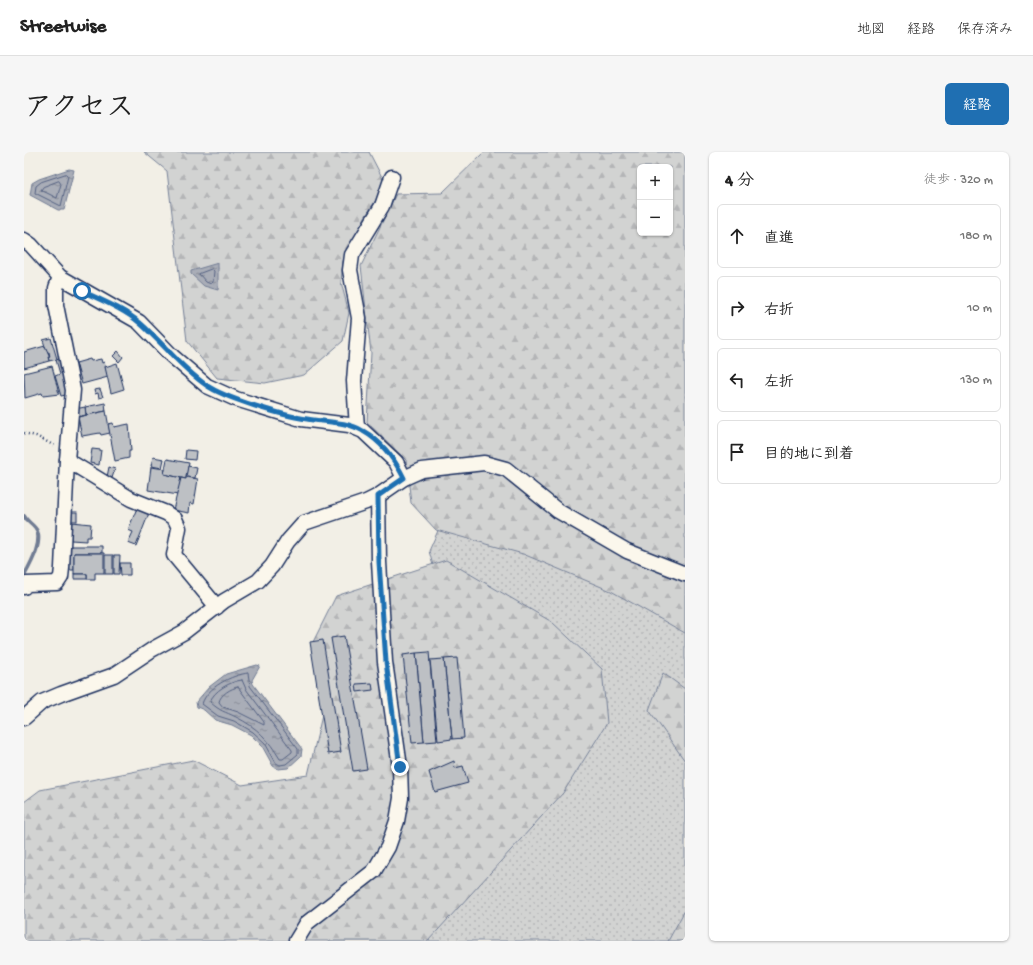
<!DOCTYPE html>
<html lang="ja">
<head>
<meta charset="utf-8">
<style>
	body { margin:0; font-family:"Gochi Hand","Klee One",sans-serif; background:#f6f6f6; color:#222 }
	.controls { position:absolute; right:12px; top:12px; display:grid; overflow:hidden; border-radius:6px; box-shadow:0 1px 3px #0004 }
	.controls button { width:36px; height:36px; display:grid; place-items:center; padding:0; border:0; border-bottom:1px solid #e0e0e0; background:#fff; color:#222; font:20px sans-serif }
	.stop { position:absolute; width:12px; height:12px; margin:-9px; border:3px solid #1f6fb2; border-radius:50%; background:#fff }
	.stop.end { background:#1f6fb2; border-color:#fff; box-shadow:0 1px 4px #0008 }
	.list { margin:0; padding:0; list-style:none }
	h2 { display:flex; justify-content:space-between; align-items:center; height:52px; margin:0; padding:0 16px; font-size:17px }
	h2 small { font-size:13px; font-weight:400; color:#767676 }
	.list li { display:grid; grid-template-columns:26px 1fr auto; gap:12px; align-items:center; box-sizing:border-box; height:64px; margin:0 8px 8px; padding:0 8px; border:1px solid #e0e0e0; border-radius:6px }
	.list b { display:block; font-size:15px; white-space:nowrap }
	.list em { font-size:13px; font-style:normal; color:#767676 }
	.icon { flex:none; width:22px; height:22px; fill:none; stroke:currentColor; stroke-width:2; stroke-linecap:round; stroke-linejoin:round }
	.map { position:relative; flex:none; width:661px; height:789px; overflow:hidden; border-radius:6px }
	header { display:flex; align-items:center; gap:24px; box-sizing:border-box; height:56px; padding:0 20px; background:#fff; border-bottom:1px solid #e0e0e0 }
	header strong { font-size:19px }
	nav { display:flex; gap:22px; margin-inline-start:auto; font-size:14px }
	.intro { display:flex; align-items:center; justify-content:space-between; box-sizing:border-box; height:96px; padding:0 24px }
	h1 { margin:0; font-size:28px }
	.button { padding:10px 18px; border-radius:6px; background:#1f6fb2; color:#fff; font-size:14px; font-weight:700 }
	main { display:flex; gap:24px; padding:0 24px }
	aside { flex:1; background:#fff; border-radius:6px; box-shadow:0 1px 3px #0004 }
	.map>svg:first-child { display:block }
</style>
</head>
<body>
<header>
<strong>Streetwise</strong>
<nav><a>地図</a><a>経路</a><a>保存済み</a></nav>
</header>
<div class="intro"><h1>アクセス</h1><a class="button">経路</a></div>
<main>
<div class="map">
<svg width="661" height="789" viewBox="0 0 661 789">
	<defs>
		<pattern id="grass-dots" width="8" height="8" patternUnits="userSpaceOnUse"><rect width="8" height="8" fill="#d2d3d2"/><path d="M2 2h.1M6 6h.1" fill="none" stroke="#b4b5b7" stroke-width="1.8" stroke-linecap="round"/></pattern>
		<pattern id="forest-firs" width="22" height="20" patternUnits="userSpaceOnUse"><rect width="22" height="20" fill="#d2d3d2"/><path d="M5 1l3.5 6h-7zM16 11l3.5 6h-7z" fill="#b4b5b7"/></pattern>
		<pattern id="water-ripples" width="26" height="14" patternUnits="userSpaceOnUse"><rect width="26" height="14" fill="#a9adb7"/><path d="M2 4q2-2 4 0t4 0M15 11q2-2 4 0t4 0" fill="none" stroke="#898d98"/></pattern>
	</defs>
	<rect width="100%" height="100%" fill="#f2efe6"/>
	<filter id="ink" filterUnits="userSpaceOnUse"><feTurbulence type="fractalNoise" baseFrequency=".025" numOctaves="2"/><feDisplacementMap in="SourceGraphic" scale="8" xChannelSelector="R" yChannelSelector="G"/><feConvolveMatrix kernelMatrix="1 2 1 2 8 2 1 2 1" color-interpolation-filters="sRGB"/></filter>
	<g filter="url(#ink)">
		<!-- grass -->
		<path fill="url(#grass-dots)" stroke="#768198" d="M424,356L661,441V789H305L418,446L405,399Z"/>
		<!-- forest -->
		<g fill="url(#forest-firs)" stroke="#768198" fill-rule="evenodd">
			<path d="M120,0H345L359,27L357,40L341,65L319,109L317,130L325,161L319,189L280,223L241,231L193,226L163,189L143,19Z"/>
			<path d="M460,0H661V481L587,439L499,402L412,378L387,351L382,308L343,270L347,201L337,114L372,42L418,41ZM616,15H646V81H616Z"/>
			<path d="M422,408L528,470L578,517L583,571L539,641L404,789H0V650L16,638L169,608L218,633L284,623L303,542L288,492L312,444Z"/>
			<path d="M639,521L661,537V609L625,558Z"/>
			<path d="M661,758V789H644Z"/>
		</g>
		<!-- water -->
		<g fill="url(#water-ripples)" stroke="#707b93">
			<path d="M45,17L50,18L40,58H34L6,43L8,31L15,27Z"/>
			<path d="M194,111V138L180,134L167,122V119Z"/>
			<path d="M233,513L236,514L228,528L229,532L278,597L277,604L264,616L254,617L249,614L238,594L227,583L208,573L191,568L180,558L173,555L172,550L185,535L202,522Z"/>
		</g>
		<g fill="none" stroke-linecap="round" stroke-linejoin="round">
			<!-- shore -->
			<g stroke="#546182" stroke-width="1">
				<path d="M42,22L44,24L37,54L11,41L12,34L17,30Z"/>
				<path d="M35,29L37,32L33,46L17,38L19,35Z"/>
				<path d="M188,117L190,119L189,130L187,132L182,130L175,122Z"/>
				<path d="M224,521L226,534L274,597V602L262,612L256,613L252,611L241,591L229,580L210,569L194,564L178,552C183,535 208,523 224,521Z"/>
				<path d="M218,528L222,537L268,598V600L259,607H256C244,587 234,576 212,565C200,559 197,560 186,550C189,539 207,529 218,528Z"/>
				<path d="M214,535L240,570V573L214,560L199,555L195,550C196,543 207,536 214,535Z"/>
			</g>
			<!-- stream -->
			<path stroke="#707b93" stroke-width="4" d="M0,364C3,370 7,371 11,376C21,387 6,413 0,424"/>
		</g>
		<!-- building -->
		<g fill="#bdc0c4" stroke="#1b2f5e">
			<path d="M27,186L33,207L25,209L24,205H26L25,200L23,201L19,188Z"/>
			<path d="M21,194L26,205H24L25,209L0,216V200Z"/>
			<path d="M94,199L99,205L95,210L89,204Z"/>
			<path d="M39,206L46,242L37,244L31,224L36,222L32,208Z"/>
			<path d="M66,207L67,209L77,207L78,211L80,210L84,225L58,232L52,211Z"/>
			<path d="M93,211L100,237L87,241L81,215Z"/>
			<path d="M28,214L35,242L19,244L18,241L1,246L0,221Z"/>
			<path d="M76,237L79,245L75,246L74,241L71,242L70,238Z"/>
			<path d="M81,251L82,259L62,263L61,255Z"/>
			<path d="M61,255L62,263L53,265L51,257Z"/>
			<path d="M82,259L86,281L77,283L76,281L58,284L54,265Z"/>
			<path d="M89,271L90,275L105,272L107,299H105V306L91,309L84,272Z"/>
			<path d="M68,297L77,298L75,313L66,311Z"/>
			<path d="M162,298L172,299L171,308L161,307Z"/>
			<path d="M129,305L140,307L138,316L127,314Z"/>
			<path d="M143,307L165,311L162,327L140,322Z"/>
			<path d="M164,314L173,316L171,326L162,325Z"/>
			<path d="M85,315L91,317L88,326L83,325Z"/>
			<path d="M127,315L141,317L140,322L157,326L154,343L124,338Z"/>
			<path d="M162,325L174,327L170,352L166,351L165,361L149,358L157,326L162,327Z"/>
			<path d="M113,356L125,361L112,394L104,391L109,380L104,378Z"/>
			<rect x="46" y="360" width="7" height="9"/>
			<path d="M47,370L67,372L66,385H62V389L47,388Z"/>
			<path d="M45,394H78V401H50V418H45Z"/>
			<path d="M50,401H80V421H71V427H63V422H50Z"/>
			<rect x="81" y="403" width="8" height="19"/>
			<path d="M90,403H96L95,422H90Z"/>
			<path d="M96,411H106V423H97Z"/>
			<rect x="50" y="422" width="13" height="5"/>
			<path d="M320,484L343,617L329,619L307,486Z"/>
			<path d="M299,488L317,600L304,602L286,490Z"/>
			<path d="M405,500L413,589L400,590L392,501Z"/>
			<path d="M392,501L400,590L388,591L379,503Z"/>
			<path d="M433,506L440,586L428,587L420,507Z"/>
			<path d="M420,507L428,587L414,589L406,508Z"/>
			<path d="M348,531L349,538L333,540L332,532Z"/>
			<path d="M430,609L431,616L439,614L444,631L411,640L405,620Z"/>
		</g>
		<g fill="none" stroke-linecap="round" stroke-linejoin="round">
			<defs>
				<g id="minor">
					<path d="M0,88L7,93L36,125L115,170L148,204L183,234L212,247L277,267L325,273L339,279L372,310L380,326"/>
					<path d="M333,276L330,229L335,166L326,118L328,103L358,54L368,25"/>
					<path d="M43,308L107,347L142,361L151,367L155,376L150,403L193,455"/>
					<path d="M0,435L2,432L33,431L37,425L38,416L43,308L49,238L32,153V136L36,125"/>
					<path d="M0,566L18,550L37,542L90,523L129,497L160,480L200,449L234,429L248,414L264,389L280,371L342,350L354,344L380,326L398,318L460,311L482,317L534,359L603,399L661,422"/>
					<path d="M272,789L283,771L350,719L364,695L373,669L377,646L376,615L361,510L355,410L354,344"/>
				</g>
			</defs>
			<!-- minor casing -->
			<use href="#minor" stroke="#1b2f5e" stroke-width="17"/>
			<!-- path -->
			<path stroke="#1b2f5e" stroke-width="2.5" stroke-dasharray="1 3" stroke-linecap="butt" d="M0,281L12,284L31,294"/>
			<!-- minor -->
			<use href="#minor" stroke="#fbf7ec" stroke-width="14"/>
		</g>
	</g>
	<g fill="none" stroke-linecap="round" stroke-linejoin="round" filter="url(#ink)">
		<!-- route -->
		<path stroke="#1f6fb2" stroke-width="5" d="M58,139C77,148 100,157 116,171C139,191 157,216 182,233C200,246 260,264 283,267C300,270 323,269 339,279C357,289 371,308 380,326L354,344L355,410L362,510L376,615"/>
	</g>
</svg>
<div class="controls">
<button>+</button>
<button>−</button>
</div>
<div class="stop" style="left:58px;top:139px"></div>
<div class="stop end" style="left:376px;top:615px"></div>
</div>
<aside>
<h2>4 分<small>徒歩 · 320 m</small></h2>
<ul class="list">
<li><svg class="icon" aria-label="ahead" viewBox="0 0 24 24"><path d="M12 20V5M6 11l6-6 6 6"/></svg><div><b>直進</b></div><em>180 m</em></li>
<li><svg class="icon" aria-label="right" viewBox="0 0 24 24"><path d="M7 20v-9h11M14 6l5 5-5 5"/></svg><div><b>右折</b></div><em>10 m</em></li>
<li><svg class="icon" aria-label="left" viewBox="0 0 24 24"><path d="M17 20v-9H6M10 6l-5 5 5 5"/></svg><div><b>左折</b></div><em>130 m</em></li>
<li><svg class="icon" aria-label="arrive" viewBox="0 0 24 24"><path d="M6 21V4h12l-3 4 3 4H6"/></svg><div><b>目的地に到着</b></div></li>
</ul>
</aside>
</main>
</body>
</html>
